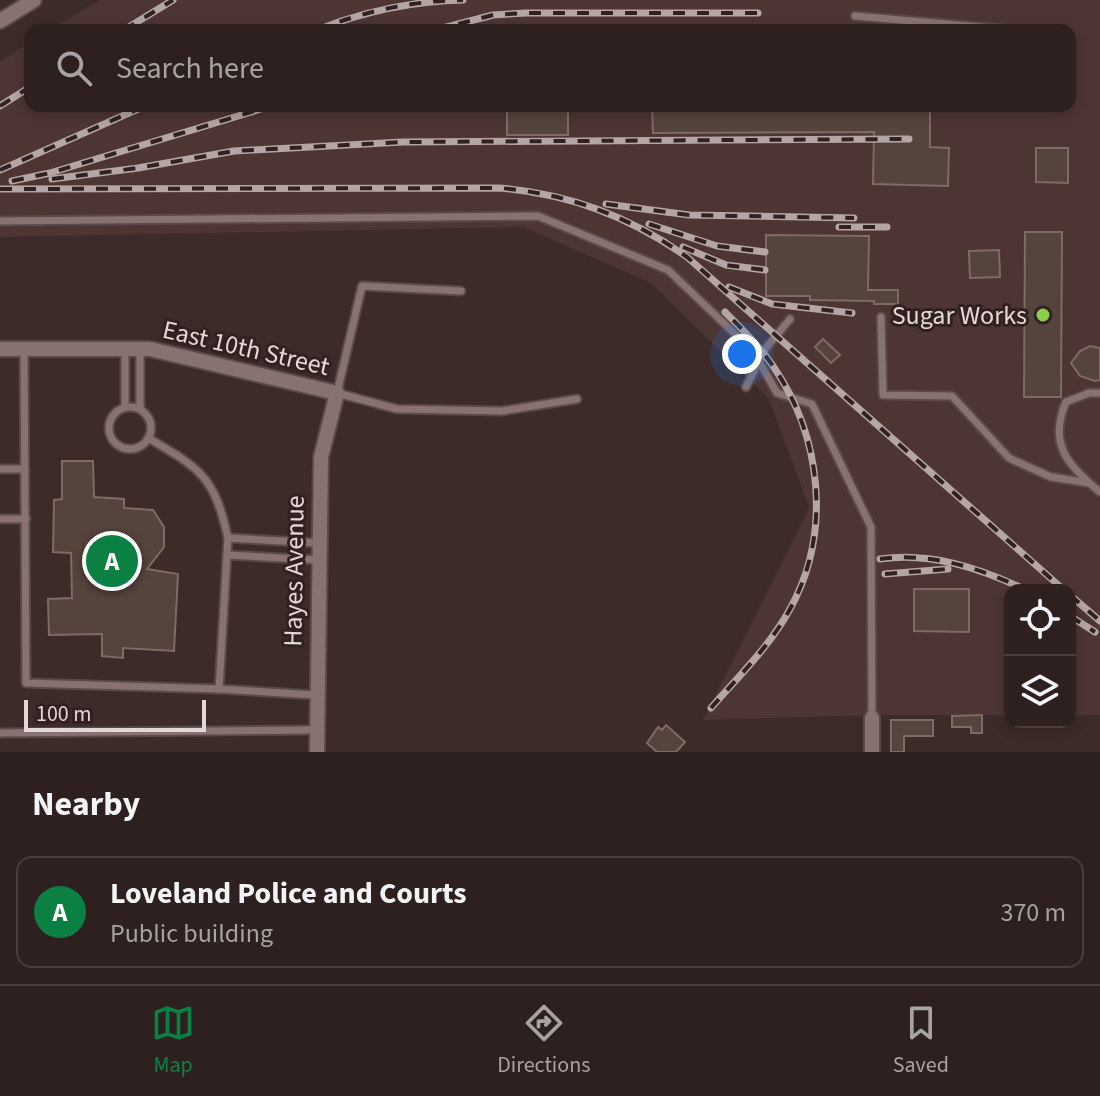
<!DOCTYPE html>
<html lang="en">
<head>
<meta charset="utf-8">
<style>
	body { margin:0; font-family:"Source Sans 3",sans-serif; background:#362828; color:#f1f3f6 }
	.controls { position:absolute; right:24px; bottom:24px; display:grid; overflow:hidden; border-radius:16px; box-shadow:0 4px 12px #0003 }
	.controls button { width:72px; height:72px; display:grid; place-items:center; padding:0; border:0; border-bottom:2px solid #493e3d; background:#2e201f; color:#f1f3f6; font:40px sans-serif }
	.scale { position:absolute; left:24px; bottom:20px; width:182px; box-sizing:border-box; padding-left:8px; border:4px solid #e4d8d7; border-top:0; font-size:22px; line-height:28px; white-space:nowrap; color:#e4d8d7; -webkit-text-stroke:6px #322120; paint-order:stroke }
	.you { position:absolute; left:742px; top:354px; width:28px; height:28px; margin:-20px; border:6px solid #fff; border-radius:50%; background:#1a73e8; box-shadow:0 0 0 12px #1a73e833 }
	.badge { display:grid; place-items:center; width:52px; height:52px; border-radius:50%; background:#0b8043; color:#fff; font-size:26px; font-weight:700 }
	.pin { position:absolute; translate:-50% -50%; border:4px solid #fff; box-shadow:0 2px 8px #0006 }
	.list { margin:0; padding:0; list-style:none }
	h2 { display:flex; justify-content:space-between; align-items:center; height:104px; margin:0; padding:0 32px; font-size:34px }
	h2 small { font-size:26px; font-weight:400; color:#a7a3a4 }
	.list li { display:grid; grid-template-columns:52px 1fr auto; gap:24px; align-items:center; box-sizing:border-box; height:112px; margin:0 16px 16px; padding:0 16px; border:2px solid #493e3d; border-radius:16px }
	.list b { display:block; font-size:30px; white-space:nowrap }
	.list p { margin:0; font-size:26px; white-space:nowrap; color:#a7a3a4 }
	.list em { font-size:26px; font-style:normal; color:#a7a3a4 }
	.icon { flex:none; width:44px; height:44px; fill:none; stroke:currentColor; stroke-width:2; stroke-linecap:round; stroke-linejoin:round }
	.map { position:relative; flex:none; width:1100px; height:752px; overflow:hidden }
	.search { position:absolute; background:#2e201f; box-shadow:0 4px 12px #0003; left:24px; right:24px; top:24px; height:88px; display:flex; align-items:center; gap:20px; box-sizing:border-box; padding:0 28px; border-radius:16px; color:#a7a3a4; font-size:30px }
	.sheet { height:232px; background:#2e201f }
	nav { display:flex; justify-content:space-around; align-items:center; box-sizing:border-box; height:112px; border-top:2px solid #493e3d; background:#2e201f; font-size:22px; color:#a7a3a4 }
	nav a { display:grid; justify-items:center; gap:4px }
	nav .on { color:#0b8043 }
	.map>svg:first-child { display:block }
</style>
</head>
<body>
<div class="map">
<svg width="1100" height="752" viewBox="0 0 1100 752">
	<rect width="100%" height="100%" fill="#3d2b29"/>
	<!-- built -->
	<path fill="#4d3534" d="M100,0H1100V715H1070V590H1010V715H879L703,720L809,508L769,399L651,283L523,227L0,237V62L30,42V106H1070V30H49Z"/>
	<!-- building -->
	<g fill="#55443c" stroke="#7e6b63" stroke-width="2">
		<rect x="507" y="106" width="61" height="29"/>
		<path d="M652,106H930V147L949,148L948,186L873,184L874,132L653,133Z"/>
		<path d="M1036,148H1068V183L1036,182Z"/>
		<path d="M1025,232H1062L1061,397H1024Z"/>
		<path d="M766,235L869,236L868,290H898V304H874V301L810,300V296H766Z"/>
		<path d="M999,250L1000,277L970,278L969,251Z"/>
		<path d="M823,339L840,355L831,363L815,347Z"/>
		<path d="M1090,346L1100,348V380L1095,381L1080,376L1071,363L1080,351Z"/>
		<path d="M62,461H93L94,497L124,499V508L153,510L164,527V547L147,569L178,574L174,651L123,648V658L102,656V634L49,635L48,599L72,598L71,553L53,552L54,500L62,499Z"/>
		<path d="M914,589H969V632L914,631Z"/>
		<path d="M982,715V733H971V727H952V716Z"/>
		<path d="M891,720H933V736H904V752H891Z"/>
		<path d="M666,725L685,742L676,752H657L647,743L658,727L662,730Z"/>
	</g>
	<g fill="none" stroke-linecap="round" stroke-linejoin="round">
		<defs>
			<g id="service">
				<path d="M855,16L1015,30"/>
				<path d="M0,221L538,216L668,270L753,351L777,393L812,404L871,527L872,718"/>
				<path d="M461,291L362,286L337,393L397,409L502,411L577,399"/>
				<path d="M881,317L883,395L952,396L1009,458L1051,477L1089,483"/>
				<path d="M125,348V407"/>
				<path d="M24,349L26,683L219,689L316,695"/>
				<path d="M746,387L766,348L790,319"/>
				<path d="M1100,393H1089L1066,402C1048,444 1068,466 1100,492"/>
				<circle cx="130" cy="428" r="21"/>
				<path d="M140,409V349"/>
				<path d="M148,438C201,469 214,476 228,538L219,689"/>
				<path d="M0,469H25"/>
				<path d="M0,519H26"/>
				<path d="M228,538L319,543"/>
				<path d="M227,555L319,560"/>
				<path d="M0,733L316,730"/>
			</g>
			<g id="minor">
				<path d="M0,21L34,0"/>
				<path d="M0,349H150L337,393L321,457L317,752"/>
				<path d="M872,718V752"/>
			</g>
		</defs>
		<!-- service casing -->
		<use href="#service" stroke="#594a49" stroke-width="11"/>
		<!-- minor casing -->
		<use href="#minor" stroke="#594a49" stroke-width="18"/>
		<!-- service -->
		<use href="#service" stroke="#887271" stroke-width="7"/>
		<!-- minor -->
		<use href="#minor" stroke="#887271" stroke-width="14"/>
		<defs>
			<g id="rail">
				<path d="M124,30L173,0"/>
				<path d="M317,30C365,11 411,1 463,0"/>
				<path d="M435,30L493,15L526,13H758"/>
				<path d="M685,30H726"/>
				<path d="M0,106L30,87"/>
				<path d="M0,170L145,106"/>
				<path d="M52,179L138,168L234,151L403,142L909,139"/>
				<path d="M12,181L50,173L271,106"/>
				<path d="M0,189L500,188C569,194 629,216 687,257L1064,590"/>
				<path d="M606,204L689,215L854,218"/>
				<path d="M649,224L717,246L765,252"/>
				<path d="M839,227H887"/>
				<path d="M683,247L726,265L765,270"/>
				<path d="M729,287L772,304L852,313"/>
				<path d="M880,559C931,552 980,568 1026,590"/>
				<path d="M885,574L948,569"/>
				<path d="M1070,595L1100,621"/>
				<path d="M1070,616L1095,632"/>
				<path d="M711,708C738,677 770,646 790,609C832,533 822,437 773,366C759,346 742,329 725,312"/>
			</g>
		</defs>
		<!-- rail casing -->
		<use href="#rail" stroke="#b3a6a4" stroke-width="7"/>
		<!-- rail -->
		<use href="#rail" stroke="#322120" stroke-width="4" stroke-dasharray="12" stroke-linecap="butt"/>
	</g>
	<!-- markers -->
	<circle fill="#88cf4a" stroke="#322120" stroke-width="3" cx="1043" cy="315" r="8"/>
	<g text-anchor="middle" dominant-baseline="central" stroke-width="6" stroke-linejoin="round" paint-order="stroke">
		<!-- poi labels -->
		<g font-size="26" fill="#e4d8d7" stroke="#322120" text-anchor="end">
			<text x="1027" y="315">Sugar Works</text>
		</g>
		<!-- street labels -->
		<g font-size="26" fill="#e4d8d7" stroke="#322120">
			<text transform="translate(246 348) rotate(13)">East 10th Street</text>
			<text transform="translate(294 571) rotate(-89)">Hayes Avenue</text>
		</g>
	</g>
</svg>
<div class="controls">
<button><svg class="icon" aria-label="locate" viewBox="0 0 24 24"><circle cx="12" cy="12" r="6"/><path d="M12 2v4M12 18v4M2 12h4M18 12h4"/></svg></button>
<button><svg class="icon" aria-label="layers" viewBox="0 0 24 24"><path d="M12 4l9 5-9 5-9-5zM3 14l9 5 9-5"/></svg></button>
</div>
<div class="scale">100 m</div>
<div class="you"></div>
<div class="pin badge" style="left:112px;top:561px">A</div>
<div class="search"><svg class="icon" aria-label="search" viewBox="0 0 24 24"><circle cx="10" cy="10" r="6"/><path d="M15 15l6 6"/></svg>Search here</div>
</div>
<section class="sheet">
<h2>Nearby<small></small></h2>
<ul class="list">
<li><span class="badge">A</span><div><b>Loveland Police and Courts</b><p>Public building</p></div><em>370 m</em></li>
</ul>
</section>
<nav>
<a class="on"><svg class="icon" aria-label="map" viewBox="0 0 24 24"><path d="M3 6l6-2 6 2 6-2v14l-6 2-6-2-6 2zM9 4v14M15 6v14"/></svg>Map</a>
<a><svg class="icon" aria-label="directions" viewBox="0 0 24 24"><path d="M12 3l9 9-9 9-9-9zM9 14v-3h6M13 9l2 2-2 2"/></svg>Directions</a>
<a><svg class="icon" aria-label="saved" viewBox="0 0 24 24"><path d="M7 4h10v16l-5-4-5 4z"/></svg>Saved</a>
</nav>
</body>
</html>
